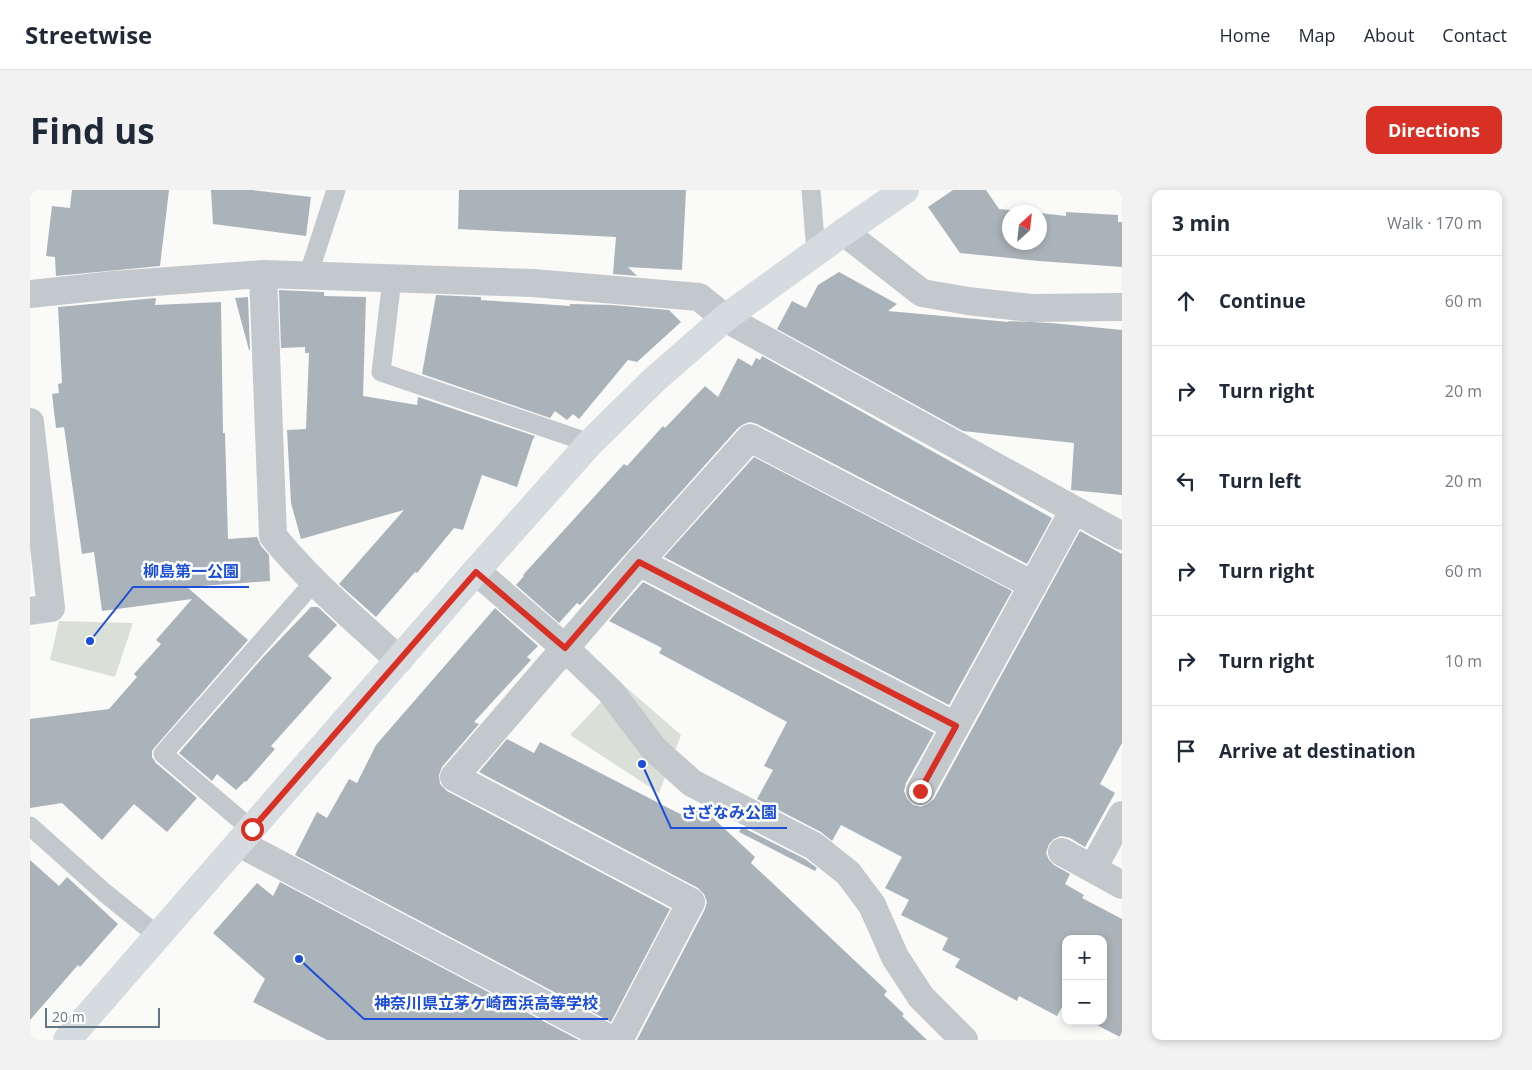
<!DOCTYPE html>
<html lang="en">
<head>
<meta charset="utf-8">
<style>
	body { margin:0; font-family:"Open Sans","Noto Sans JP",sans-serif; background:#f2f2f3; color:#1f2937 }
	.controls { position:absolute; right:15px; bottom:15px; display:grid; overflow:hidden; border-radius:10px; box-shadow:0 2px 8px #0003 }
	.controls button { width:45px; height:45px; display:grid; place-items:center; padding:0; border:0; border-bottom:1px solid #e0e1e3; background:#fff; color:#1f2937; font:25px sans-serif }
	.compass { position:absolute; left:972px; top:15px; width:45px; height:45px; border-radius:50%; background:#fff; box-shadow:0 2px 8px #0003; rotate:27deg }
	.scale { position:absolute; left:15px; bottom:12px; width:115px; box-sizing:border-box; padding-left:5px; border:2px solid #657683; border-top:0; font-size:14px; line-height:18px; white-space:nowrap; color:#657683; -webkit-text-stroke:4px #fff; paint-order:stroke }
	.stop { position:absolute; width:15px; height:15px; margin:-11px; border:4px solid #d93025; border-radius:50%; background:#fff }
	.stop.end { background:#d93025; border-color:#fff; box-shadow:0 1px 5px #0008 }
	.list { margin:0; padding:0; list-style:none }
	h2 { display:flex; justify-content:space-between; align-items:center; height:65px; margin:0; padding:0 20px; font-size:21px }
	h2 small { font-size:16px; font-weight:400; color:#747a83 }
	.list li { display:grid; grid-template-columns:32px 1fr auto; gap:15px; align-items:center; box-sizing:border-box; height:90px; padding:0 20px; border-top:1px solid #e0e1e3 }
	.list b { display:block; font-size:19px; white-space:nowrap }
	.list em { font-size:16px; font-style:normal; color:#747a83 }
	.icon { flex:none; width:28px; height:28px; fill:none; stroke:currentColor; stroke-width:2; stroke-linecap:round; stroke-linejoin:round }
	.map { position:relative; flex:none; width:1092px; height:850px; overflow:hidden; border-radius:10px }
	header { display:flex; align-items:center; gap:30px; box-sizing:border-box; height:70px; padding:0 25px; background:#fff; border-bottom:1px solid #e0e1e3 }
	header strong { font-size:24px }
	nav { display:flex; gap:28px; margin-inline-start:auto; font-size:18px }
	.intro { display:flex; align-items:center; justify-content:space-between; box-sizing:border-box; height:120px; padding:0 30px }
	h1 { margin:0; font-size:35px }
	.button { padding:12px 22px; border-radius:10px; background:#d93025; color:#fff; font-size:18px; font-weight:700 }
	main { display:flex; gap:30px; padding:0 30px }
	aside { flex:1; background:#fff; border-radius:10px; box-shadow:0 2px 8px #0003 }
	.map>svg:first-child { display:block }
</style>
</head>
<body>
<header>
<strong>Streetwise</strong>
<nav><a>Home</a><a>Map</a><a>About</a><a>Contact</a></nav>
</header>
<div class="intro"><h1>Find us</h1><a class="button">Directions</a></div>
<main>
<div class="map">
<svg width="1092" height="850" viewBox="0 0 1092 850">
	<rect width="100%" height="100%" fill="#fafaf8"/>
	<!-- green -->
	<g fill="#dadfd7">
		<path d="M29,431L103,433L85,487L20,470Z"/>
		<path d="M590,492L651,545L629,603L540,545Z"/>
	</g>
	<!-- building -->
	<g fill="#aab3b9">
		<path d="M42,0H139L130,76L26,86L25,67L16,66L22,16L40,18Z"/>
		<path d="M181,0H222L281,7L276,46L183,34Z"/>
		<path d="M429,0H656L652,80L598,77L607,86L583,84L586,47L428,39Z"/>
		<path d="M923,0H956L969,19L1001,22H980V52H1010V23L1036,26V22L1088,25V32H1092V77L1009,71L930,63L898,17Z"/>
		<path d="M809,82L867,114L858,121L979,132L978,131L1021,133L1092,140V305L1041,300L1044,253L933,241L747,139L762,111L776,118L788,95Z"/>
		<path d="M249,100L294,102V106L336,107L333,206L387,215L388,207L505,246L503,249L487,297L452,285L433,340L424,338L387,383L385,382L346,427L309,394L374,320L271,349L261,313L257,240L276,239L279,163H275V157L251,158Z"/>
		<path d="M406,105L451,107V110L540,116V114L582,115L639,120L651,132L607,172L598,170L549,229L543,224L537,230L525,221L520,228L392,184Z"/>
		<path d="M218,107L220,160H219L205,108Z"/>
		<path d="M126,108L125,115L191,112L193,243H195L198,349L227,347L231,356L239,365L240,391L157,397L218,450L125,557L122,561V567L126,573L167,608L137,642L104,614L72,650L32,613L0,618V529L79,519L107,487L104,484L131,454L126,450L162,409L72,421L64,362L52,364L34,237L26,238L22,204L29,203L28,194L32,193L28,117Z"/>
		<path d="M732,166L1022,328L997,374L727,234L720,232L714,234L708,238L550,415L547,413L529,433L486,395L494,386L493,385L594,274L597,276L633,236L635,238L675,196L688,207L708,168L722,176L726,168L730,170Z"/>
		<path d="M724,267L982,401L919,515L634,367Z"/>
		<path d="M1050,341L1092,364V553L1070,594L1085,603L1055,657L1040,648L1031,646L1024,649L1019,654L1016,663L1019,670L1024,675L1040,684L1035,694L1054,705L1052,708L1092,729V848L1059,831H1073V749H1036V819L1032,817L1027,826L989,806L987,811L925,777L930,769L912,760L918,748L871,725L879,710L855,698L872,667L811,635L802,651L791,642L727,609L743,580L734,576L757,532L629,463L632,458L579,431L613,392L904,543L876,593L874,601L877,609L883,615L891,617L898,614L904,609Z"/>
		<path d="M281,417H288L307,435L278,466L302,488L241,556L245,559L216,592L215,591L206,600L187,584L182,591L149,563L235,465Z"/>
		<path d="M465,418L508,456L497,467L501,470L444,532L449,534L412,577L409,585L410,594L417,601L640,719L581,832L265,665L287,622L297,628L319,589L327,593L346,555Z"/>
		<path d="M477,549L504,563L510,552L654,626L659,616L683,628L725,667L721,673L857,801L854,805L874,824L872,826L897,850H607L675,719L677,712L674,704L668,698L449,582Z"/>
		<path d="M712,637L775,669L787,678L785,681L709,642Z"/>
		<path d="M0,670L29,696L37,687L88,734L50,777L48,775L0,830Z"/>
		<path d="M250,692L549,850H297L223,812L235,789L183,743L227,693L243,706Z"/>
	</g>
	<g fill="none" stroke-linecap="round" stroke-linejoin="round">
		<!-- lane -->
		<g stroke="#c3c8cc" stroke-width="19">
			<path d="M781,0L786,62"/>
			<path d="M278,86L306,0"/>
			<path d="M362,89L351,182L560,253"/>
			<path d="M0,636L75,703L128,746"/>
			<path d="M221,639L133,564L284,392"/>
		</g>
		<!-- street -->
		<g stroke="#c3c8cc" stroke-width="28">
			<path d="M814,42L892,103L938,111L1001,118L1092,117"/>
			<path d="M233,84L243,346C280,392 326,430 369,470"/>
			<path d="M0,104L84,95L233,84L503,93L669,107L695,128L1092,346"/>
			<path d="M0,232L21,418L0,421"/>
			<path d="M609,372L925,536"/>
			<path d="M446,381L535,458L580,501L624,559L662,593L784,656L818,683L842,715L865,767L891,807L934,850"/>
			<path d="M890,601L1044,320"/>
			<path d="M209,653L582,850"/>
			<path d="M1032,662L1092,695"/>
			<path d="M1063,678L1092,625"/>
			<path d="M589,850L661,712L424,587L609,372L720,248L1003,395"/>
		</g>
		<!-- secondary -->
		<path stroke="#d6dbdf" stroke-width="28" d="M37,850L446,381L560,253L624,190L695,128L814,42L875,0"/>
	</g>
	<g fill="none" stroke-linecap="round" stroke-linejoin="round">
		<!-- route -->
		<path stroke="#d93025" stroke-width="6" d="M222,639L446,382L535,458L609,372L926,536L890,601"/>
	</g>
	<!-- callouts -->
	<path fill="none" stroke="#1d4ed8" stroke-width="2" d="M60 451L103 397H219M612 574L641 638H757M269 769L334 829H578"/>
	<g fill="#1d4ed8" stroke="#fff" stroke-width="2">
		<circle cx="60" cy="451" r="5"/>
		<circle cx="612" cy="574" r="5"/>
		<circle cx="269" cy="769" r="5"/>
	</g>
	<g font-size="16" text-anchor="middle" font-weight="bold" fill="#1d4ed8" stroke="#fff" stroke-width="5" stroke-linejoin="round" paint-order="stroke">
		<text x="161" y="387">柳島第一公園</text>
		<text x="699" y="628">さざなみ公園</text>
		<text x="456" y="819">神奈川県立茅ケ崎西浜高等学校</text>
	</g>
</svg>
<div class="controls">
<button>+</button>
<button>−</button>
</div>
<svg class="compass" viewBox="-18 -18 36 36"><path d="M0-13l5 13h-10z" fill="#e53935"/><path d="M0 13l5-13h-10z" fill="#747a83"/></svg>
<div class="scale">20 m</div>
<div class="stop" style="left:222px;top:639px"></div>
<div class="stop end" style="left:890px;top:601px"></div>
</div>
<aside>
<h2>3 min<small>Walk · 170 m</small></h2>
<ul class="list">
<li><svg class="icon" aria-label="ahead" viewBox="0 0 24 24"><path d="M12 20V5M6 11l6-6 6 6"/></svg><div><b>Continue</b></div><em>60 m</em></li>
<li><svg class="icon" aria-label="right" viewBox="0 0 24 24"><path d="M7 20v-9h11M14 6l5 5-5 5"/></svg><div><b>Turn right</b></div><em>20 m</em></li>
<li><svg class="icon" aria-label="left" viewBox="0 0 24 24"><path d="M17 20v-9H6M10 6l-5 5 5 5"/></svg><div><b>Turn left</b></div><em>20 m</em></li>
<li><svg class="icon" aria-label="right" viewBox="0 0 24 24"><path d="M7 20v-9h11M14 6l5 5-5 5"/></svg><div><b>Turn right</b></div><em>60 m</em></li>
<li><svg class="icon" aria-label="right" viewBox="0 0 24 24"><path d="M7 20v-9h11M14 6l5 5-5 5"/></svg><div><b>Turn right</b></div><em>10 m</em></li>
<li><svg class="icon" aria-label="arrive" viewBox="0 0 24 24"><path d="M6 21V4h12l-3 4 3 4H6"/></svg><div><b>Arrive at destination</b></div></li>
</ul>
</aside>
</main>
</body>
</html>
